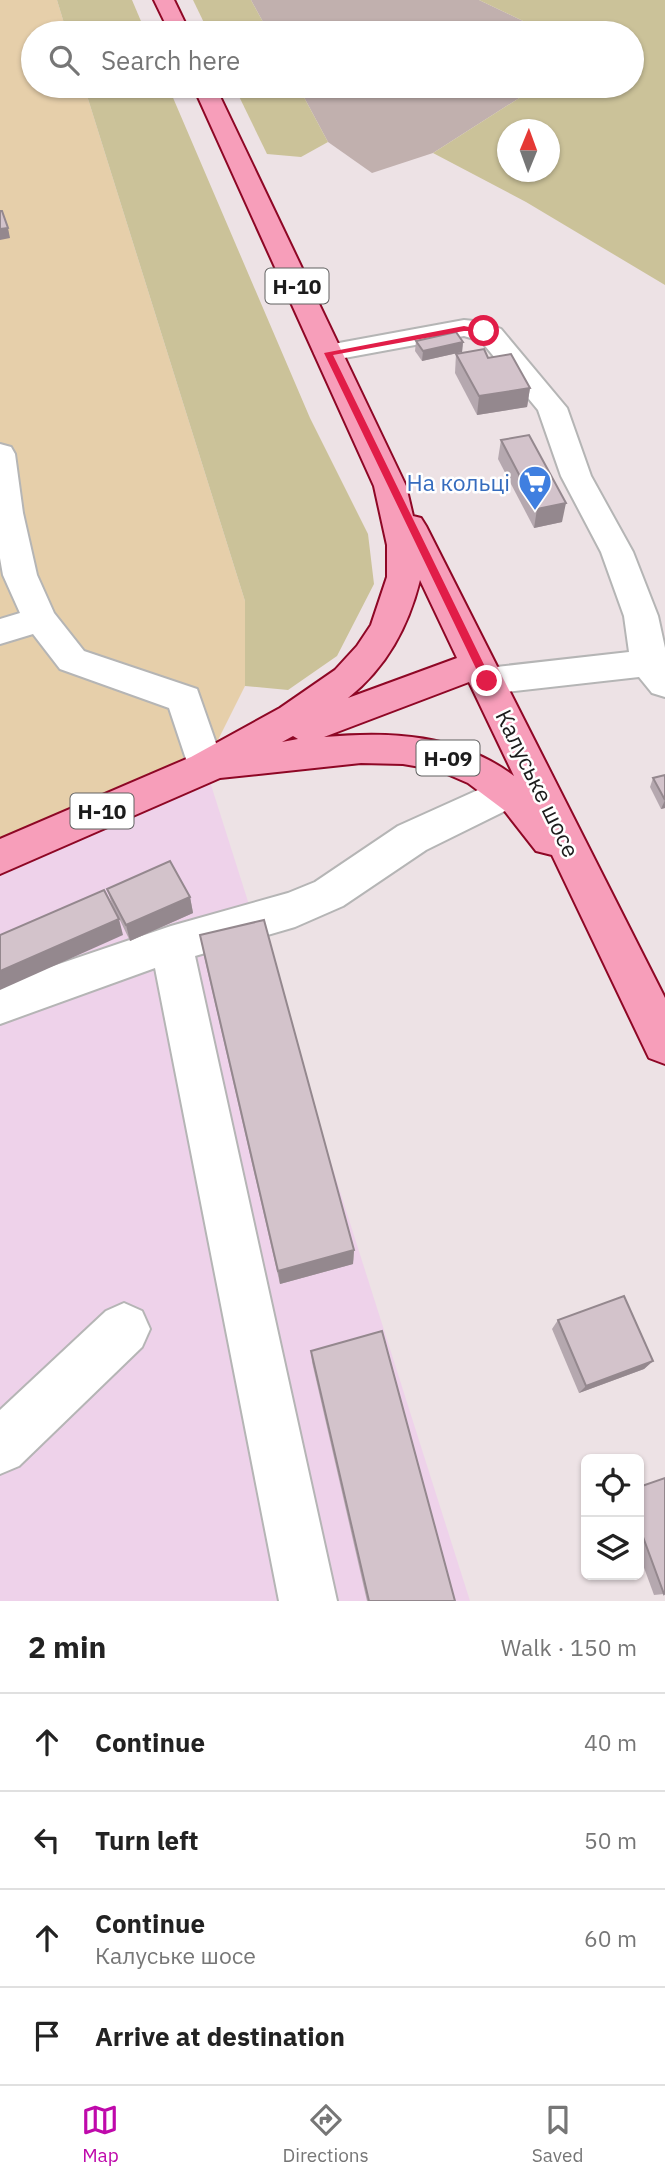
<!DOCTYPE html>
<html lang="en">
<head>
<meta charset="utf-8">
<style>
	body { margin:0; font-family:"IBM Plex Sans",sans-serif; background:#f2f2f2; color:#222 }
	.controls { position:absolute; right:21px; bottom:21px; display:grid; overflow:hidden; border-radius:10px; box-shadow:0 2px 5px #0004 }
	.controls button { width:63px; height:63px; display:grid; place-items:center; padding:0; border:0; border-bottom:2px solid #e0e0e0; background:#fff; color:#222; font:35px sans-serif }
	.compass { position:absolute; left:497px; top:119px; width:63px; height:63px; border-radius:50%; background:#fff; box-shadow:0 2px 5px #0004; rotate:1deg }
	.stop { position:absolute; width:21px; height:21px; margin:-16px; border:5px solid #e11d48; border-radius:50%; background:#fff }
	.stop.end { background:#e11d48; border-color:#fff; box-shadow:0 2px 7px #0008 }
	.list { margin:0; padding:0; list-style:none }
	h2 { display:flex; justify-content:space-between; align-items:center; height:91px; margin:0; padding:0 28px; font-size:30px }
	h2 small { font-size:23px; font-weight:400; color:#767676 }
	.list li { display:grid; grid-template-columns:46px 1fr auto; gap:21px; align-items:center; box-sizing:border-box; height:98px; padding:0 28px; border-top:2px solid #e0e0e0 }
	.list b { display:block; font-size:26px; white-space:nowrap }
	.list p { margin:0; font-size:23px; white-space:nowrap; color:#767676 }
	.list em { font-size:23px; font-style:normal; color:#767676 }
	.icon { flex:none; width:38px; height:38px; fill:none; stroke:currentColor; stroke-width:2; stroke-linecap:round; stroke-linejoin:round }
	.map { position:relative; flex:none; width:665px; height:1601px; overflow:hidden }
	.search { position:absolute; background:#fff; box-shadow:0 2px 5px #0004; left:21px; right:21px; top:21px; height:77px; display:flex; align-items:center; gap:18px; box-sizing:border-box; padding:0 24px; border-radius:38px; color:#767676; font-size:26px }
	.sheet { height:483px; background:#fff }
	nav { display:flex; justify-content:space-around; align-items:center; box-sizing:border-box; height:98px; border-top:2px solid #e0e0e0; background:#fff; font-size:19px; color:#767676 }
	nav a { display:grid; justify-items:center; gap:4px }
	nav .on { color:#bf09ab }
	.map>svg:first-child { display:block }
</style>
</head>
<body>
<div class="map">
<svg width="665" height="1601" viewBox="0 0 665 1601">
	<rect width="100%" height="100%" fill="#ede2e5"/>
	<!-- commercial -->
	<path fill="#eed2ea" d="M205,766L470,1601H0V857Z"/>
	<!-- construction -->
	<g fill="#c1b0ae">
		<path d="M251,0H479L548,33H269Z"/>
		<path d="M298,86H538L433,153L372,173L328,142Z"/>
	</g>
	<!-- grass -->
	<path fill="#e6cfaa" d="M0,0H57L67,33H33V86H84L245,601V686L205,766L0,857Z"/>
	<!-- forest -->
	<g fill="#cbc299" fill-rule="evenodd">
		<path d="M57,0H132L146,33H67Z"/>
		<path d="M193,0H251L269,33H209Z"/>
		<path d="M479,0H665V285L526,202L433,153L538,86H632V33H548ZM508,130H550V172H508Z"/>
		<path d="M84,86H168L310,418L368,534L374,584L337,656L288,690L245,686V601Z"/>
		<path d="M234,86H298L328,142L301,157L267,154Z"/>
	</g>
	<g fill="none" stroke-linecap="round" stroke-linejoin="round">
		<defs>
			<g id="minor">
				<path d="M464,320L484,322L501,329L567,408L591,476L633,552L658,616L665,648V697L652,693L639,677L487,694L474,690L469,681L474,672L487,668L629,652L624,616L601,552L561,476L538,410L481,341L464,336L328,361L318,359L314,353L318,347L328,345Z"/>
				<path d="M0,444L11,447L15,454L23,513L37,575L54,613L84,651L197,689L224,766L218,777L205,781L192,777L169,708L60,669L33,634L0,644V619L20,613L3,575L0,558Z"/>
				<path d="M509,776L523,780L528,791L523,802L426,850L343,906L295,927L195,956L337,1601H279L155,968L0,1024V984L171,926L288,893L315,882L398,826Z"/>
				<path d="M124,1303L142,1311L150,1329L142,1347L19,1466L0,1474V1410L106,1311Z"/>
			</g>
			<g id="major">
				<path d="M154,0H174L190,33H170Z"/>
				<path d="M193,86H215L406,486L413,516L421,518L426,526L665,998V1064L649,1058L552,855L536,851L504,810L468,783L438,770L403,764L361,763L220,778L0,874V839L191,757L280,708L335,670L357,646L371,625L387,577V545L374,486ZM420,580L457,658L348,698C387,667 408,627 420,580ZM469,682L514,776C458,734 391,731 324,737ZM293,736L298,739L282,742Z"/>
			</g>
		</defs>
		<!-- minor casing -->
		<use href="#minor" stroke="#b5b5b5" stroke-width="4"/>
		<!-- major casing -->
		<use href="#major" stroke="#8e0725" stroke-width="4"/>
		<!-- minor -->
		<use href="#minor" fill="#fff" fill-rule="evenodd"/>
		<!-- major -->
		<use href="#major" fill="#f79eba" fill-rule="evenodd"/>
	</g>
	<!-- wall -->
	<g fill="#b5a8af">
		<path d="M416,341L463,342L462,352L422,361L415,351Z"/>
		<path d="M456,354L488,358L530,388L527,407L477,415L455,373Z"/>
		<path d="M501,440L562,522L534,528L498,459Z"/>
		<path d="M665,775V808L661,809L650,787L653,778Z"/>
		<path d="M107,889L190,897L193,913L130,941L115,910L123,935L112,904Z"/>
		<path d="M200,935L354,1250L353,1264L280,1284L204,956Z"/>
		<path d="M558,1320L653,1361L644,1369L579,1393L552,1329Z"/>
		<path d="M311,1351L455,1601H367L312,1362Z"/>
		<path d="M639,1487L664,1594L654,1595L639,1554Z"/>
	</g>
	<!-- shaded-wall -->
	<g fill="#94888e">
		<path d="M8,228L10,238L0,240V229Z"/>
		<path d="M463,342L462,352L422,361L423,351Z"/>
		<path d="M530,388L527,407L477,415L479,396Z"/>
		<path d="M566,503L562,522L534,528L537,509Z"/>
		<path d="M665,800V808L661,809Z"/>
		<path d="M190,897L193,913L130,941L126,925Z"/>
		<path d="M119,919L123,935L0,990V971Z"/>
		<path d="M354,1250L353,1264L280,1284L278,1271Z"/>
		<path d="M653,1361L644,1369L579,1393L586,1386Z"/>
	</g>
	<!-- building -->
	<g fill="#d3c3cb" stroke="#94888e" stroke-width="2">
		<path d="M0,211H2L8,228L0,229Z"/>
		<path d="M456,332L463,342L423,351L416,341Z"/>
		<path d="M484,349L488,358L511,354L530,388L479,396L456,354Z"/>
		<path d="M529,435L566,503L537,509L501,440Z"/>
		<path d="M665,775V800L653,778Z"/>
		<path d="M170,861L190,897L126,925L107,889Z"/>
		<path d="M104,890L119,919L0,971V935Z"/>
		<path d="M264,920L354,1250L278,1271L200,935Z"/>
		<path d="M624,1296L653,1361L586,1386L558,1320Z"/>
		<path d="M382,1331L455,1601H369L311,1351Z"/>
		<path d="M665,1478V1593L664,1594L639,1526V1487Z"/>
	</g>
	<!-- route -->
	<path fill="#e11d48" d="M464,326L488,331H464L333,355L492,681L487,685L482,681L324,353Z"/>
	<!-- icons -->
	<defs>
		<symbol id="supermarket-pin" viewBox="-11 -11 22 30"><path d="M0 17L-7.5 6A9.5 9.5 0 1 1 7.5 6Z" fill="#3f7fe0" stroke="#fff"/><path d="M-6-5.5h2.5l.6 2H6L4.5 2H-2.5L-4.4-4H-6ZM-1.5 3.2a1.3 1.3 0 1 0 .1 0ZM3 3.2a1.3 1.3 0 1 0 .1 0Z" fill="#fff"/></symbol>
	</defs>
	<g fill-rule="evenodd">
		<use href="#supermarket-pin" x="516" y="463" width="38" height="52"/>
	</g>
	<g text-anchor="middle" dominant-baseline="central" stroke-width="5" stroke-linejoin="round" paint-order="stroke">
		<!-- shield labels -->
		<g fill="#fff" stroke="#606060" stroke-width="2">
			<rect x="265.5" y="268.5" width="63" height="35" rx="5"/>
			<rect x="416.5" y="740.5" width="63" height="35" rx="5"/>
			<rect x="70.5" y="793.5" width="63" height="35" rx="5"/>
		</g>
		<g font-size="21" font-weight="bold" fill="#1c1c1c">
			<text x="297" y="286">Н-10</text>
			<text x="448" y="758">Н-09</text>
			<text x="102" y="811">Н-10</text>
		</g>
		<!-- shop labels -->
		<g font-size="23" fill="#366cbe" stroke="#fff" text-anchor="end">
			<text x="510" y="482">На кольці</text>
		</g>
		<!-- street labels -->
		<g font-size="23" fill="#1c1c1c" stroke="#fff">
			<text transform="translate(538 783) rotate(64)">Калуське шосе</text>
		</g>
	</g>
</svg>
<div class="controls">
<button><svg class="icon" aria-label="locate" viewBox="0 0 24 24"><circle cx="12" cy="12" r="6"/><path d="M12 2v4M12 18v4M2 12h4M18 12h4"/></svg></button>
<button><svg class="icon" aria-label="layers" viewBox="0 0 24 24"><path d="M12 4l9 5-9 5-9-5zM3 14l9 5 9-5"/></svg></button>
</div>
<svg class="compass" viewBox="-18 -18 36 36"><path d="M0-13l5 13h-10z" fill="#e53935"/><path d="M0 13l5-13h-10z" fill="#767676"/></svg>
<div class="stop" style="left:484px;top:331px"></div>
<div class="stop end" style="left:487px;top:681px"></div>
<div class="search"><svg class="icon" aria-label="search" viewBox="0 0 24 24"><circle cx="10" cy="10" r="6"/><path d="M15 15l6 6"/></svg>Search here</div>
</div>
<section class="sheet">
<h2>2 min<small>Walk · 150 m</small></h2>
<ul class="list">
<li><svg class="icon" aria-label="ahead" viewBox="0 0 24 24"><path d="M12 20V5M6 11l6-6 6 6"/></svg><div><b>Continue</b></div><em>40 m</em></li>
<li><svg class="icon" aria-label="left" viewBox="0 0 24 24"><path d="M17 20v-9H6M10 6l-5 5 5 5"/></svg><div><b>Turn left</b></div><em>50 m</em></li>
<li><svg class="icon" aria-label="ahead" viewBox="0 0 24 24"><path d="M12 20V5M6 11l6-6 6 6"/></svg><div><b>Continue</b><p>Калуське шосе</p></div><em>60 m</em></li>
<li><svg class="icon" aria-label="arrive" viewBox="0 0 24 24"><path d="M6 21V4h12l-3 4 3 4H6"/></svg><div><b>Arrive at destination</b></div></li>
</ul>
</section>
<nav>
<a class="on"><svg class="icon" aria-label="map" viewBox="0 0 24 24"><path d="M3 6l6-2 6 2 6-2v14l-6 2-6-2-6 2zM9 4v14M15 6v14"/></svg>Map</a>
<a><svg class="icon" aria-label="directions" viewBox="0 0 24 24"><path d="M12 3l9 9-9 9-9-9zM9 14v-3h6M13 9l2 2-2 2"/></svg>Directions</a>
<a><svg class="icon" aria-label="saved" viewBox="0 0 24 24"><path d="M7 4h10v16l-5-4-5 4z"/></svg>Saved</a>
</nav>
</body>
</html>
